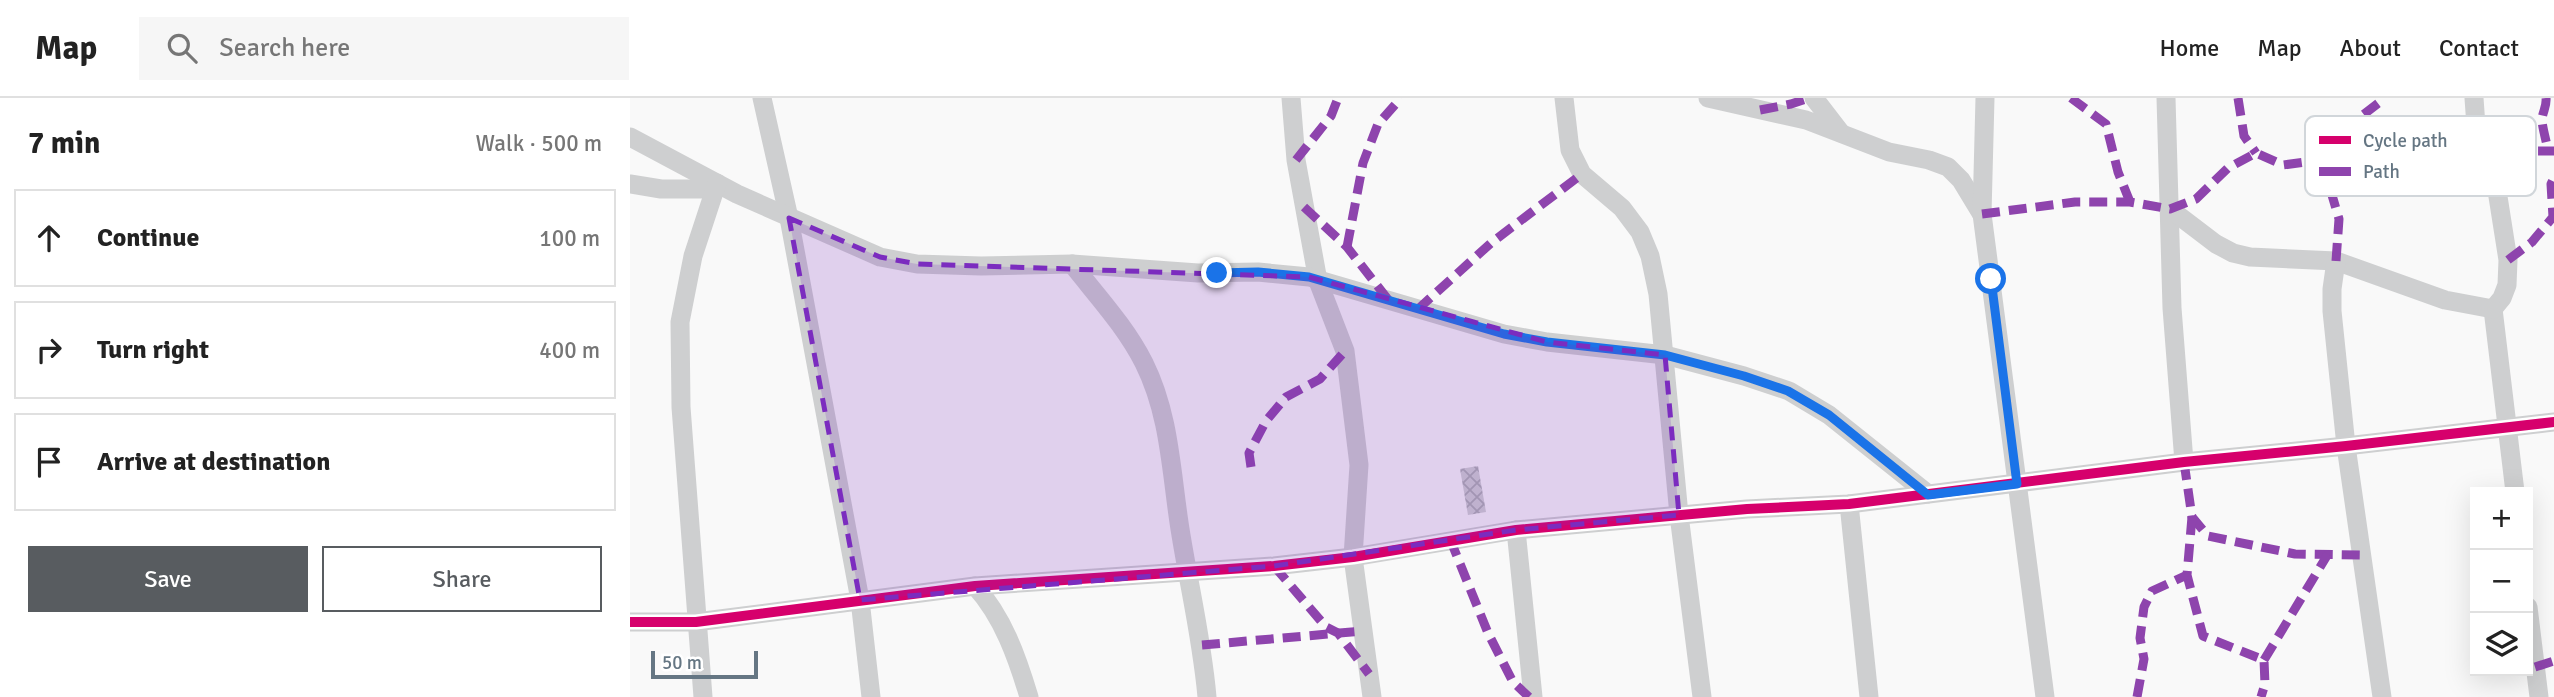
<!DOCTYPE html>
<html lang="en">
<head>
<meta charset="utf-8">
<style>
	body { margin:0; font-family:Signika,sans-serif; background:#f6f6f6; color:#222 }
	.controls { position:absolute; right:21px; bottom:21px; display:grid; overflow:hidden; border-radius:0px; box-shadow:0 7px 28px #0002 }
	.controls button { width:63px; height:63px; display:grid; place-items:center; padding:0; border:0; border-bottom:2px solid #e0e0e0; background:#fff; color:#222; font:35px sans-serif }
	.scale { position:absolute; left:21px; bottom:18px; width:107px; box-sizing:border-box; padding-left:7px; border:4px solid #657683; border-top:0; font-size:19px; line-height:24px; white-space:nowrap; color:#657683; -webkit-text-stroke:5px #fff; paint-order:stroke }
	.stop { position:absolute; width:21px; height:21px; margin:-16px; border:5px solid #1a73e8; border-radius:50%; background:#fff }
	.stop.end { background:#1a73e8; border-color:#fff; box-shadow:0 2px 7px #0008 }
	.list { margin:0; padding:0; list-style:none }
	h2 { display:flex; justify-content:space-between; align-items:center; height:91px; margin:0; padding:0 28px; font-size:30px }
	h2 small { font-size:23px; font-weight:400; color:#767676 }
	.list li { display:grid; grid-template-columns:46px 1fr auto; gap:21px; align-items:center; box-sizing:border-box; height:98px; margin:0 14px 14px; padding:0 14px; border:2px solid #e0e0e0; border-radius:0px }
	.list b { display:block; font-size:26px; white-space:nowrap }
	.list em { font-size:23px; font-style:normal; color:#767676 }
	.actions { display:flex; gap:14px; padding:21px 28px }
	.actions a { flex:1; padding:16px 0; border:2px solid #585c60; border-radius:0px; text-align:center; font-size:24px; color:#585c60 }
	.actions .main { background:#585c60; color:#fff }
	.icon { flex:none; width:38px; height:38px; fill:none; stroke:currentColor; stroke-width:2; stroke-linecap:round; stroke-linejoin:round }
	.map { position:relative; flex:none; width:1924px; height:599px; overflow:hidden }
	header { display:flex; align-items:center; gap:42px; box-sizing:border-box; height:98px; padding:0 35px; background:#fff; border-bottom:2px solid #e0e0e0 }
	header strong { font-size:33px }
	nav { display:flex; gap:38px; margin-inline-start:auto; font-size:24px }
	.search { width:490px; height:63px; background:#f6f6f6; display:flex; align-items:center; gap:18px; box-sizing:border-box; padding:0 24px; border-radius:0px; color:#767676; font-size:26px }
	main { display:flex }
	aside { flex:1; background:#fff }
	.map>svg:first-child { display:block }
</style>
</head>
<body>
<header>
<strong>Map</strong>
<div class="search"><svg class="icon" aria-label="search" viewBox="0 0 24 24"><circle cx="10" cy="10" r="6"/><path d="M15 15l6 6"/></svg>Search here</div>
<nav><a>Home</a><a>Map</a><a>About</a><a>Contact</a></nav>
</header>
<main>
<aside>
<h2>7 min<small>Walk · 500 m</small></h2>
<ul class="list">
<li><svg class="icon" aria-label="ahead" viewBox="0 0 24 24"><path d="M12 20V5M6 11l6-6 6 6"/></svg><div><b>Continue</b></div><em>100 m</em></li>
<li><svg class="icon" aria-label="right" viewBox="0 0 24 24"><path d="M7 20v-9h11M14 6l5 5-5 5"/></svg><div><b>Turn right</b></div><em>400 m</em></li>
<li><svg class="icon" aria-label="arrive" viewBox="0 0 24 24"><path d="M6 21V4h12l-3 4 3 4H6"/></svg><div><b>Arrive at destination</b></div></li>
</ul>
<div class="actions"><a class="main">Save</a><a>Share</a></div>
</aside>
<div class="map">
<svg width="1924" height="599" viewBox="0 0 1924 599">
	<defs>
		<pattern id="building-cross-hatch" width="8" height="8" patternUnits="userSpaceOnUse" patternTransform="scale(1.75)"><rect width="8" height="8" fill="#d0d2d3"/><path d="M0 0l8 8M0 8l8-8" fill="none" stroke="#acafb1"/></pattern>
	</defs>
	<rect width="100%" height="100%" fill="#f9f9f9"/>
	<!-- building -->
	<path fill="url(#building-cross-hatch)" d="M848,368L856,414L838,417L830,371Z"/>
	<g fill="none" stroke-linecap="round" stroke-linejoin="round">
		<!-- minor -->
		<g stroke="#cecfd0" stroke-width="19">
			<path d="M132,0L159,120L230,502L241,599"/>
			<path d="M661,0L666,62L688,183L715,253L729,367L723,459L742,599"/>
			<path d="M934,0L940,52L952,76L992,110L1010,134L1020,158L1028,196L1049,417L1072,599"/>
			<path d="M1078,0L1176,22L1259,54L1299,62L1318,69L1331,82L1351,115"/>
			<path d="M1184,0L1211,35"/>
			<path d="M1355,0L1352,116L1415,599"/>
			<path d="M1536,0L1542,210L1554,364"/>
			<path d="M1844,0L1847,42L1866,86L1878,162L1877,187L1872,200L1863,211L1885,394"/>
			<path d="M0,39L107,96L250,159L287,166L351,168L442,166L568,175L628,174L679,179L874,236L917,244L1035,257L1114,278L1159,293L1199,317L1298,396"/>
			<path d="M0,86L31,91H85"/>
			<path d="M1540,111L1586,146L1603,155L1620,159L1706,163L1815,202L1863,211"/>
			<path d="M1706,163L1702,191V213L1716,348L1752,599"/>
			<path d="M442,166C467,198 496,229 514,265C540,317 541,374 550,431C559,488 572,541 577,599"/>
			<path d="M1219,406L1239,599"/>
			<path d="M886,432L903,599"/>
			<path d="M345,488C373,519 387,559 399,599"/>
			<path d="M1898,509L1909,599"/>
			<path d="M0,524H66L345,488L644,468L723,459L886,432L1117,411L1219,406L1554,364L1716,348L1924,324"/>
			<path d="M73,599L51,309L50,224L63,158L87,85"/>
		</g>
		<!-- quiet -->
		<g stroke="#8e44ad" stroke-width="9" stroke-dasharray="18 9" stroke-linecap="butt">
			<path d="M1441,0L1476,26L1488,74L1500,104"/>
			<path d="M1608,0L1614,38L1626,55"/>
			<path d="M1916,0C1917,9 1912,14 1912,23C1913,32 1916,42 1918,52"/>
			<path d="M1130,12L1161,6L1179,0"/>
			<path d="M1855,60L1880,53H1924"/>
			<path d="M666,62L701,18L708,0"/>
			<path d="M674,109L717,149L760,204"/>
			<path d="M1352,116L1445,104H1500L1540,111L1566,101L1598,70L1626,55L1653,67L1675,64L1699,54"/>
			<path d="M717,149L733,65L748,26L771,0"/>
			<path d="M1878,162L1902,144L1923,119L1921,86L1924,80"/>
			<path d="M1706,163L1709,121L1699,87V54L1725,23L1755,0"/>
			<path d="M787,212L861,145L952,76"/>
			<path d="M1554,364L1562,419L1578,438L1665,456L1732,457"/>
			<path d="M621,369L619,355L636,323L656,299L690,281L715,253"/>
			<path d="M1562,419L1557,477L1573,538L1634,562L1635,586L1631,599"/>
			<path d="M820,441L858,535L883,584L899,599"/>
			<path d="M644,468L696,529L708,535L739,576"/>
			<path d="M572,547L733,533"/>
			<path d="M1634,562L1698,456"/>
			<path d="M1905,569L1924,563"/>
			<path d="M1507,599L1514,561L1510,540L1514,509L1522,493L1557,477"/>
		</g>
		<defs>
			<path id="cycleway" d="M0,524H66L345,488L644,468L723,459L886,432L1117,411L1219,406L1554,364L1716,348L1924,324"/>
		</defs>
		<!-- cycleway casing -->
		<use href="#cycleway" stroke="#fff" stroke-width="15"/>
		<!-- cycleway -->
		<use href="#cycleway" stroke="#d6006c" stroke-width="10"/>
	</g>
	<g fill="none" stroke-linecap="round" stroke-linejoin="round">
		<!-- route -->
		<path stroke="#1a73e8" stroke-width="9" d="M587,175L628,174L679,179L874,236L917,244L1035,257L1114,278L1158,293L1199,317L1298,397L1387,386L1361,181"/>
	</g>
	<!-- marked area -->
	<path fill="#7b2cbf" fill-opacity="0.2" stroke="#7b2cbf" stroke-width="5" stroke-dasharray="14 9" stroke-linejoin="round" d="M159,120L250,159L287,166L679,179L917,244L1035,257L1049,417L886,432L644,468L230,502Z"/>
	<!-- legend -->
	<rect x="1675" y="18" width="231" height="80" rx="10" fill="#fff" stroke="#d1d6da" stroke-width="2"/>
	<rect x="1689" y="38" width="32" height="8" fill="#d6006c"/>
	<rect x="1689" y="69" width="32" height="9" fill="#8e44ad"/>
	<g font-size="19" fill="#657683">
		<text x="1733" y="49">Cycle path</text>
		<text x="1733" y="80">Path</text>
	</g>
</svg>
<div class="controls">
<button>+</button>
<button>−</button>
<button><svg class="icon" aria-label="layers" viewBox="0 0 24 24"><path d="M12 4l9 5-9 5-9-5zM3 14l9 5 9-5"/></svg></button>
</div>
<div class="scale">50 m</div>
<div class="stop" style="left:1361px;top:181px"></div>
<div class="stop end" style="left:587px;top:175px"></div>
</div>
</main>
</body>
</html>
